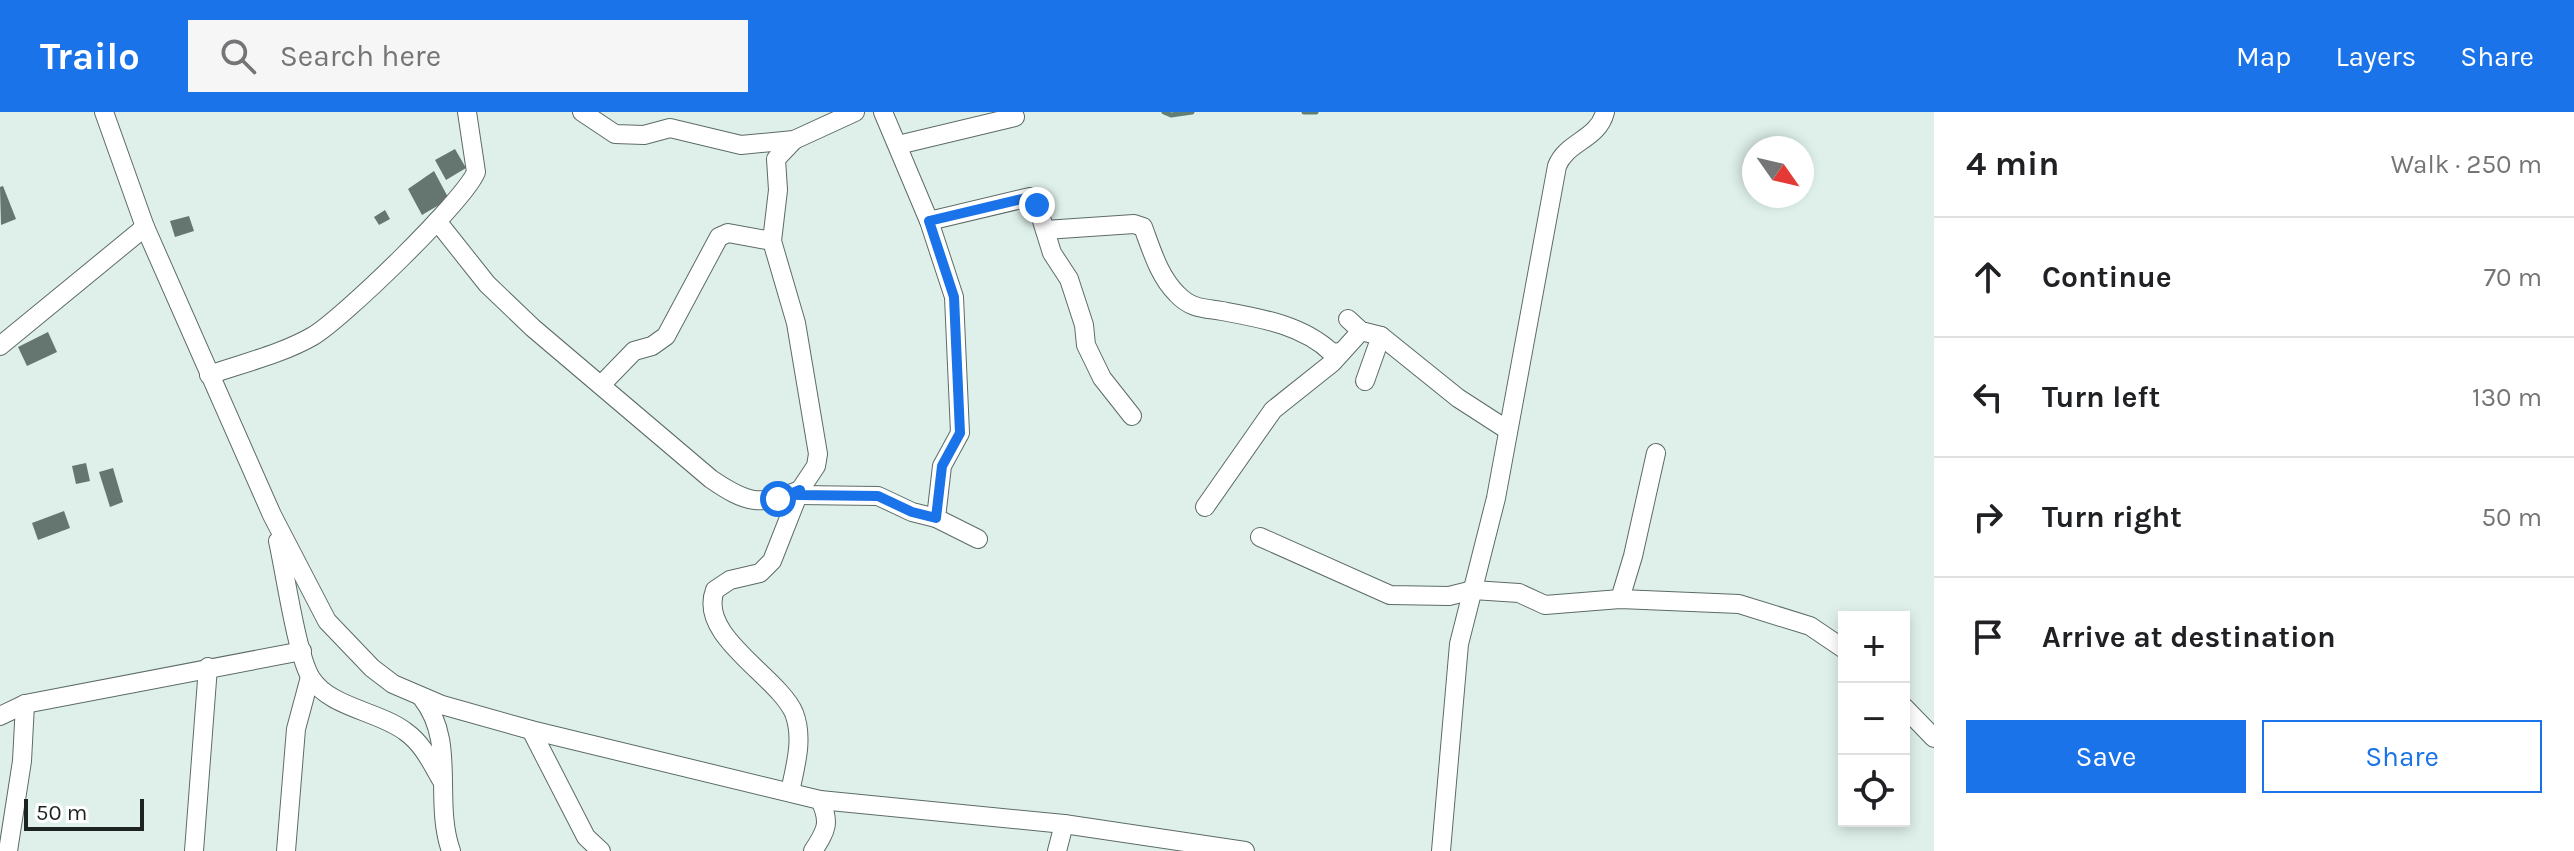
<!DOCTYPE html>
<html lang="en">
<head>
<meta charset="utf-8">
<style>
	body { margin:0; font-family:Karla,sans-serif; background:#f6f6f6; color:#202124 }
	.controls { position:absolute; right:24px; bottom:24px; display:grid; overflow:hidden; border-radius:0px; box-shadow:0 4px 12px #0003 }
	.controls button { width:72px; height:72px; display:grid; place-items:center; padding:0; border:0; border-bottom:2px solid #e0e0e0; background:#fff; color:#202124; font:40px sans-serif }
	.compass { position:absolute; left:1742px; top:24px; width:72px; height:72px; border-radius:50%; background:#fff; box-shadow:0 4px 12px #0003; rotate:124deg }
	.scale { position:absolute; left:24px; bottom:20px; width:120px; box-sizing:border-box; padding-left:8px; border:4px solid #1c2321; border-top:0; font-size:22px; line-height:28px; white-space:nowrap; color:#1c2321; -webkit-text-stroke:6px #fff; paint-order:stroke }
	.stop { position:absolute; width:24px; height:24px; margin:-18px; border:6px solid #1a73e8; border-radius:50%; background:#fff }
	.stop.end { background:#1a73e8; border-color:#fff; box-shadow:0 2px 8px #0008 }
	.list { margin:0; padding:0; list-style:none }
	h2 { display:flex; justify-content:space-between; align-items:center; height:104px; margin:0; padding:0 32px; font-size:34px }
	h2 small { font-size:26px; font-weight:400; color:#757577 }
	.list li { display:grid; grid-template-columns:52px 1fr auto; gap:24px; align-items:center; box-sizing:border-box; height:120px; padding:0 32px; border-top:2px solid #e0e0e0 }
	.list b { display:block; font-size:30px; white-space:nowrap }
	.list em { font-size:26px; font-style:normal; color:#757577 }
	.actions { display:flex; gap:16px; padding:24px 32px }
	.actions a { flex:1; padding:18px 0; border:2px solid #1a73e8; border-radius:0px; text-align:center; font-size:28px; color:#1a73e8 }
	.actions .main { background:#1a73e8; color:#fff }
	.icon { flex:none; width:44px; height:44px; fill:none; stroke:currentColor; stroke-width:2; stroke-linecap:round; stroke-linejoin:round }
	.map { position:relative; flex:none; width:1934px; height:739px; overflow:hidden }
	header { display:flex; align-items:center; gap:48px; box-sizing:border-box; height:112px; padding:0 40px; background:#1a73e8; color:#fff }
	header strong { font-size:38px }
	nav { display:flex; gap:44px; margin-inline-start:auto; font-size:28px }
	.search { width:560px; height:72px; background:#f6f6f6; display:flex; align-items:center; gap:20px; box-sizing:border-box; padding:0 28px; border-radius:0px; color:#757577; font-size:30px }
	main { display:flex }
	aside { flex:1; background:#fff }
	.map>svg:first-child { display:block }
</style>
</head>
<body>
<header>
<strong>Trailo</strong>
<div class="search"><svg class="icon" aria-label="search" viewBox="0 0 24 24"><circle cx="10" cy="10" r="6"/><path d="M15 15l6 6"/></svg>Search here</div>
<nav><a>Map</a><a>Layers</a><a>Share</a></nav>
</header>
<main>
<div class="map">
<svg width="1934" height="739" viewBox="0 0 1934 739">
	<rect width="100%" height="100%" fill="#dff0eb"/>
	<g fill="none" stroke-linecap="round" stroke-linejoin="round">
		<!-- stream -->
		<g stroke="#617f76" stroke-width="5">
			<path d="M1164,0L1171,3L1192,0"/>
			<path d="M1304,0H1316"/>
		</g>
	</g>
	<!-- building -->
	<g fill="#657570">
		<path d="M455,37L466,56L446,68L435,48Z"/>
		<path d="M434,59L449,87L422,103L408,77Z"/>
		<path d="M3,74L16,107L1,113L0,75Z"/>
		<path d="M385,98L390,107L379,113L374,105Z"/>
		<path d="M189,104L194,119L175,125L170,109Z"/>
		<path d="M48,220L57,240L27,254L18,235Z"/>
		<path d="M86,351L90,369L76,372L72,354Z"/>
		<path d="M113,356L123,390L110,395L99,360Z"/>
		<path d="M64,399L70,416L38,428L32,411Z"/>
	</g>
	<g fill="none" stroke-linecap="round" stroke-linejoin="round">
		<defs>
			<g id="minor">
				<path d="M104,0L145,115L272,403L327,509L372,556L393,572L442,593L531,618L820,688L1064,712L1245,739"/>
				<path d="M582,0L615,22L644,23L670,16L741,33L794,28L855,0"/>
				<path d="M883,0L929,109L954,185L960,321L942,354L936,406"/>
				<path d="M898,33L1015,5"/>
				<path d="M437,109L487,172L533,216L711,367C746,391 760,395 800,378"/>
				<path d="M929,109L1030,85L1037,93L1052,141L1069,167L1084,213L1086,233L1102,266L1132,304"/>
				<path d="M1045,118L1134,112L1143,115C1152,139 1159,164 1177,182C1191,197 1204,196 1222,199C1260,206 1303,213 1332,241L1341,240"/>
				<path d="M1348,207L1361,219L1381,224L1458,286L1506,317"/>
				<path d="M0,234L145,115"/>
				<path d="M209,263C243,251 282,242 313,224C342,207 464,89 476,60L467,0"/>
				<path d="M1365,269L1381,224"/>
				<path d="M601,273L634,239L652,234L666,224L719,125L728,121L772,129"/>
				<path d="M798,383L878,384L912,400L936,406L978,427"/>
				<path d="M1205,395L1273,298L1332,251L1361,219"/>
				<path d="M1260,425L1390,483L1449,484L1473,478L1519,481L1545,493L1620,487L1739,492L1810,514L1844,537"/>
				<path d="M278,429C285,460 297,544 311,566C330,596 379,599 406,620C423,632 432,652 442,669"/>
				<path d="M1620,487L1633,444L1656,341"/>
				<path d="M422,586C457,630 433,688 451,739"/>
				<path d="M1904,595L1934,626"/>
				<path d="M0,604L25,592L302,539"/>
				<path d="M531,618L586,725L601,739"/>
				<path d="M790,680C795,655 804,627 794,601C778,564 697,524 715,478L730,468L760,461L772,449L800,378L816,354L818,342L796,211L772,129L778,78L776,47L794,28"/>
				<path d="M8,739L22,649L25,592"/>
				<path d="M194,739L208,555"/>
				<path d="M286,739L296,617L310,565"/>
				<path d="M813,739C826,719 831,711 820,688"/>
				<path d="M1057,739L1064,712"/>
				<path d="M1441,739L1459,532L1496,386L1557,54C1567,29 1598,28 1605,0"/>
			</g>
		</defs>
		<!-- minor casing -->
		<use href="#minor" stroke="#5c6b67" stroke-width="20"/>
		<!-- minor -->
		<use href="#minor" stroke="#fff" stroke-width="18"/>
	</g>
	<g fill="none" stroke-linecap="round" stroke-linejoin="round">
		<!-- route -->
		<path stroke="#1a73e8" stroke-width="10" d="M778,387L800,378L798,383L878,384L912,400L936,406L942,354L960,321L954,185L929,109L1030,85L1037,93"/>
	</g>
</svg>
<div class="controls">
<button>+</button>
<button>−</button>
<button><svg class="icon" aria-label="locate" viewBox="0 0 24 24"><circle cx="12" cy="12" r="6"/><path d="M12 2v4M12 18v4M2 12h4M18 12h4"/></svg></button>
</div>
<svg class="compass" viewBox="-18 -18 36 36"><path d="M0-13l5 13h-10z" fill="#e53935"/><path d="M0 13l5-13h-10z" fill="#757577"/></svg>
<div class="scale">50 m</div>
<div class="stop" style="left:778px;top:387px"></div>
<div class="stop end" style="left:1037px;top:93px"></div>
</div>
<aside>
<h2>4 min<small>Walk · 250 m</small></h2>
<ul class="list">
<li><svg class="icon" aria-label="ahead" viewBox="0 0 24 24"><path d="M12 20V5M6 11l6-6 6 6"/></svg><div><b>Continue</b></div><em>70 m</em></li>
<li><svg class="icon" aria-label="left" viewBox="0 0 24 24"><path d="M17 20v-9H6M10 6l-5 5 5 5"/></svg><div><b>Turn left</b></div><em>130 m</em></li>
<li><svg class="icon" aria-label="right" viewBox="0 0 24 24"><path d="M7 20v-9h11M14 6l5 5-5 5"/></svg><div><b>Turn right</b></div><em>50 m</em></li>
<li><svg class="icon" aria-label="arrive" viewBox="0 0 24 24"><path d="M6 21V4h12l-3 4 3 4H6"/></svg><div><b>Arrive at destination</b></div></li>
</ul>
<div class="actions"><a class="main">Save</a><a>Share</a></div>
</aside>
</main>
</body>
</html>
